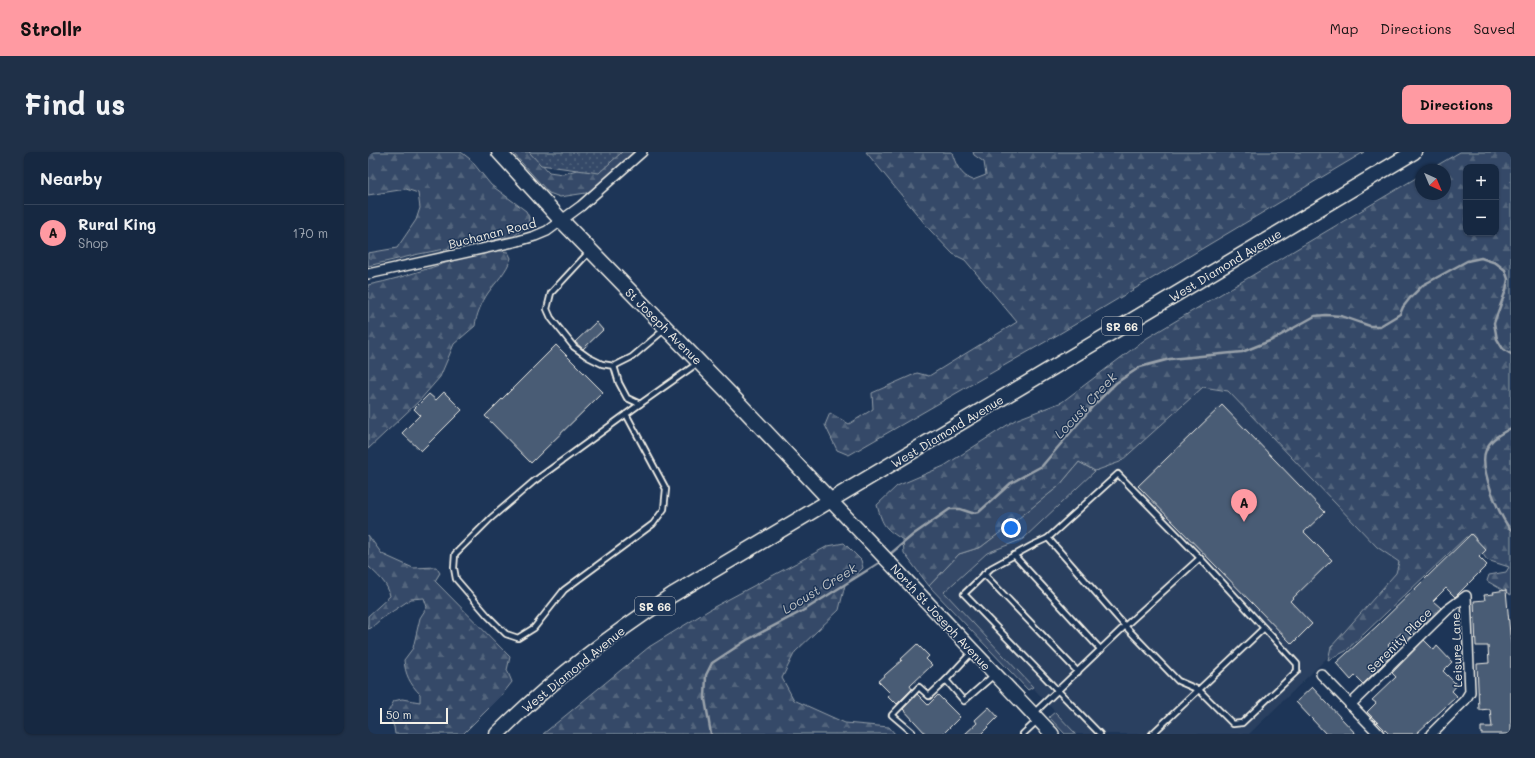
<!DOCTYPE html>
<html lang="en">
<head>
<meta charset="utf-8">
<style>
	body { margin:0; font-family:Mali,sans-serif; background:#1f3048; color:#f1f3f6 }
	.controls { position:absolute; right:12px; top:12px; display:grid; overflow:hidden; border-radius:8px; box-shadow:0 1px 3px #0004 }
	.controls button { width:36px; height:36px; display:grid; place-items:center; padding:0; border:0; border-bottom:1px solid #35445a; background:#162841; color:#f1f3f6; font:20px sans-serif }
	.compass { position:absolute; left:1047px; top:12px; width:36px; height:36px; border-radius:50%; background:#162841; box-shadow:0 1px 3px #0004; rotate:136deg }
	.scale { position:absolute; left:12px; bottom:10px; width:68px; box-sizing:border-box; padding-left:4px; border:2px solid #f4f1e8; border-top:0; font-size:11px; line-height:14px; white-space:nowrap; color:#f4f1e8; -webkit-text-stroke:3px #1d3557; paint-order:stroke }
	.you { position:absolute; left:643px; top:376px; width:14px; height:14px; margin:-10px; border:3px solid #fff; border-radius:50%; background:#1a73e8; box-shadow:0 0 0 6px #1a73e833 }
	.badge { display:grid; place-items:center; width:26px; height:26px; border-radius:50%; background:#ff9aa2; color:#111; font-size:13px; font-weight:700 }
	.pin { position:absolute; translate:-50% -33px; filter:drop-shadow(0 1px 2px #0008) }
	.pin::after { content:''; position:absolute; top:21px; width:14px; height:12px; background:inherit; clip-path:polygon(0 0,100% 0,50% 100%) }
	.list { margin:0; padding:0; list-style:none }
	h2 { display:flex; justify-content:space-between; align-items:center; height:52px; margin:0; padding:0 16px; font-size:17px }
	h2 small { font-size:13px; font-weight:400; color:#9ea6b1 }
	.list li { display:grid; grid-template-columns:26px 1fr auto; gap:12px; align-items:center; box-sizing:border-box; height:56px; padding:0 16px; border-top:1px solid #35445a }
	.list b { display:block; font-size:15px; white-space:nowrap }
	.list p { margin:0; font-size:13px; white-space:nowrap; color:#9ea6b1 }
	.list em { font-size:13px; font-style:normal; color:#9ea6b1 }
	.map { position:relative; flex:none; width:1143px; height:582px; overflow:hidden; border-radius:8px }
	header { display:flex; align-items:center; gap:24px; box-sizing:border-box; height:56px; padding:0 20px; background:#ff9aa2; color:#111 }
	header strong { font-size:19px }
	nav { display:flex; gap:22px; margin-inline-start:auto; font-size:14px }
	.intro { display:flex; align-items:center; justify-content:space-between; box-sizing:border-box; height:96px; padding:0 24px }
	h1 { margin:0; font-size:28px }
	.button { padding:10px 18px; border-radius:8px; background:#ff9aa2; color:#111; font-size:14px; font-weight:700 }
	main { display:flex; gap:24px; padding:0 24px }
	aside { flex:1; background:#162841; border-radius:8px; box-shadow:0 1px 3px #0004 }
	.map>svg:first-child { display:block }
</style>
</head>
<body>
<header>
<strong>Strollr</strong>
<nav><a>Map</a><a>Directions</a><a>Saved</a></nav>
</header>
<div class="intro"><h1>Find us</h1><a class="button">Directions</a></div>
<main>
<aside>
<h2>Nearby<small></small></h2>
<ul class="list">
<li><span class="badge">A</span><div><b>Rural King</b><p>Shop</p></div><em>170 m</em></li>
</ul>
</aside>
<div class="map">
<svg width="1143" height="582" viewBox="0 0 1143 582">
	<defs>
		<pattern id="forest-firs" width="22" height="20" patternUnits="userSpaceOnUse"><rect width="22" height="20" fill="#354a67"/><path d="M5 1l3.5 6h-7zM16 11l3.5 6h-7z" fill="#53657d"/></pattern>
		<pattern id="park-dots" width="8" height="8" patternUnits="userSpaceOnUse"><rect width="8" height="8" fill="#354a67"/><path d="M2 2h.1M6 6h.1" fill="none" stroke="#53657d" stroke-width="1.8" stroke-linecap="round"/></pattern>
	</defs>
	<rect width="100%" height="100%" fill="#1d3557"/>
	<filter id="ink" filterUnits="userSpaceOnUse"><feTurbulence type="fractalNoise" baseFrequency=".025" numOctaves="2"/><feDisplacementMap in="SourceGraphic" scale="8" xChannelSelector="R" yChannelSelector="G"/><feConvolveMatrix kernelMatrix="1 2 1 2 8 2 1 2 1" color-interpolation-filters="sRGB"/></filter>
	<g filter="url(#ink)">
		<!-- built -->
		<path fill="#2a4060" d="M835,235L860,239L1009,395L1031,410L1028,421L964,495L962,503L881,582H708L576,440L619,401L655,387L727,319L752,310Z"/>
		<!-- green -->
		<g fill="#354a67" stroke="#949ea8">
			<path d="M711,310L727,319L655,387L619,401L576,440L665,535L660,538L561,434L591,402L613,395L691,334Z"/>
			<path d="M687,560L708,582H697L681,565Z"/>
		</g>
		<!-- forest -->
		<g fill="url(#forest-firs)" stroke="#949ea8" fill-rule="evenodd">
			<path d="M0,0H93L102,7L123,33L158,59L161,65L160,73L146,84L51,102L0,114V101L29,96L48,68L52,56L50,41L38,37L0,43Z"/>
			<path d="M144,0H163L181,20L195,22L236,10L243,0H267L229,35L218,41L192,45L181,41Z"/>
			<path d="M498,0H584C587,12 593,24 605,28L618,23L616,10L606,3L605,0H996L691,182L481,303L469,298L457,273L462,261L481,272L505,257L504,241L549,221L561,224L649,170L597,108L585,102L562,78Z"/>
			<path d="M1092,0H1143V443L1119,429L1121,423L1138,420L1141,415L1119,408L1104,386L1098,385L978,499L960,508L963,495L1028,421L1031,410L1009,395L860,239L835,235L752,310L727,319L711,310L691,334L646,370L613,395L591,402L561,434L536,401L535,388C517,376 515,375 509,353L529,334L576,314L647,268L694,250L779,186L1053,23V42H1077V18H1061ZM1098,15H1128V81H1098Z"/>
			<path d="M125,98L140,100L143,106C139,119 128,130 120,141C114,150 108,163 107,174L86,192L72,225L52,248L0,297V133C42,125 82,107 125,98Z"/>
			<path d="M0,383L14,402L45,416L68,415L72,421L67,429L142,505L139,518L144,530L133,544L95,582H27L26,575L20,560L26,549L34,547L52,550V542C42,532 37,522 36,508L45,496L52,466L59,455L56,446L43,447L13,467L3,476L0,477V464L22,444C20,431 9,423 0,414Z"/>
			<path d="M476,391L493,408L495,416L477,433L471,458L427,500L414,526L426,548L477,571L521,575L527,582H175L281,495L346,455L460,394Z"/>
		</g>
		<!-- park -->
		<path fill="url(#park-dots)" stroke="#949ea8" d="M161,0H254L231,21L173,13Z"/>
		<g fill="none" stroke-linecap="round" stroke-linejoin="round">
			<!-- stream -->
			<g stroke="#9aa2ab" stroke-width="2.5">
				<path d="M1143,276C1134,281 1122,287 1118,298C1110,315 1132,365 1143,378"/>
				<path d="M521,403L546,382L582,357H592L604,361L611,360L643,331L674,314L725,254L748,231L772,215L802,207L874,200L904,188L947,164L958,163L973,164L1002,174H1012L1032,162L1035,155L1042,146L1055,133L1099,109L1113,106L1128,111L1137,118L1140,127L1138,138L1126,171L1129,187L1135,197L1143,202"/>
				<path d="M343,582L337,547L338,523L344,511L379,488L438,457L514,409"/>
			</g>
		</g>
		<!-- building -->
		<g fill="#485b74" stroke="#f4f1e8">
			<path d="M228,170L235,178L215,197L207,190Z"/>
			<path d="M188,193L235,240L163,311L117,264Z"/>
			<path d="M76,240L94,258L53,299L34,281L52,263L46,257L61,242L68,248Z"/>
			<path d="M854,253L957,360L936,380L964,408L922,449L944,472L924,492L770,334Z"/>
			<path d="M1103,382L1118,398L1111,405L1119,413L1087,445L1078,436L1065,449L1073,456L1040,488L1033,481L1020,493L1027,500L995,532L987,524L983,528L968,511L1009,474Z"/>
			<path d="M1138,438L1143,493V582H1113V575H1124L1122,557L1111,558L1109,512L1121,511L1120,494H1108L1106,449L1117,448L1116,443L1126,442L1125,440Z"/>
			<path d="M1056,488L1066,498L1069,494L1084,510L1075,519L1089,533L1084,539L1089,544L1048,582H1021L999,560L1008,551L1004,548L1028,525L1024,521Z"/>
			<path d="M549,492L561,504L558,507L564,513L542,534L544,537L529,552L526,549L525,550L519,544L522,541L510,529L534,508L533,507Z"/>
			<path d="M944,535L988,582H958L928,550Z"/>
			<path d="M549,542L560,553L570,543L592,565L575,582H558L535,557Z"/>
			<path d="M621,555L630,565L613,582H597L609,571L607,568Z"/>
		</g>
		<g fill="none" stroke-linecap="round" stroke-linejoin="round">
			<defs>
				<g id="lane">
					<path d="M222,99L183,141L179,157L183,166L206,195L220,205L234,212L246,214L264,205L297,177"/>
					<path d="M246,214L251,231L259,246L272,252L330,211"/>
					<path d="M258,262L298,337L296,357L285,372L196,438L166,476L150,486L138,482L120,464L88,427L86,416L87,402L123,366L165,330L272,252"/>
					<path d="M750,322L832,406L929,512V519L874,571L865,572L831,538L810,529L757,474L680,386Z"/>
					<path d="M680,386L665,393L623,416L596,442L732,582"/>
					<path d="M646,403L733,498"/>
					<path d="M616,422L710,520"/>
					<path d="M604,500L578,528L596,549L626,523"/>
					<path d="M666,561L757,474L832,406"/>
					<path d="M544,580L524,563L551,535L561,544L578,528"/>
					<path d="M655,582L670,568"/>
					<path d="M784,582L896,476"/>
				</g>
				<g id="street">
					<path d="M0,122L150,89L167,84L179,79L213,54L274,0"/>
					<path d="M953,522L1011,582"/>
					<path d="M982,553L1079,458L1098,444L1102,540L1097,548L1063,582"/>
				</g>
				<path id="secondary" d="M462,348L684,582"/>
				<g id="primary">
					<path d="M131,0L193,68L363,243L462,348"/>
					<path d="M129,582C182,530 241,484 304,443L1046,0"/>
				</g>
			</defs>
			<!-- lane casing -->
			<use href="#lane" stroke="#f4f1e8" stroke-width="8"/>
			<!-- street casing -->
			<use href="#street" stroke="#f4f1e8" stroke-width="12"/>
			<!-- secondary casing -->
			<use href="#secondary" stroke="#f4f1e8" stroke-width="16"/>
			<!-- primary casing -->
			<use href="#primary" stroke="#f4f1e8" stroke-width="17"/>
			<!-- lane -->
			<use href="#lane" stroke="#1d3557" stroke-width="4.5"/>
			<!-- street -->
			<use href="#street" stroke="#1d3557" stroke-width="9"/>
			<!-- secondary -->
			<use href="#secondary" stroke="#1d3557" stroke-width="13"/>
			<!-- primary -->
			<use href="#primary" stroke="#1d3557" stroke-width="14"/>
		</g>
	</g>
	<g text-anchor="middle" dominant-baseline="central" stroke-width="3" stroke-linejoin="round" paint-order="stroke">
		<!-- shield labels -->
		<g fill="#1d3557" stroke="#b4b9bc" stroke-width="1">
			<rect x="734" y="165" width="40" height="18" rx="3"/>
			<rect x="267" y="445" width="40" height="18" rx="3"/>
		</g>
		<g font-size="11" font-weight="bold" fill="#f4f1e8">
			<text x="754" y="174">SR 66</text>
			<text x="287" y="454">SR 66</text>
		</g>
		<!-- street labels -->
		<g font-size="12" fill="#f4f1e8" stroke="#1d3557">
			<text transform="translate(124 81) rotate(-14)">Buchanan Road</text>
			<text transform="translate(857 113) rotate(-31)">West Diamond Avenue</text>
			<text transform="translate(296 174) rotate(45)">St Joseph Avenue</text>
			<text transform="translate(579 279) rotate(-31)">West Diamond Avenue</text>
			<text transform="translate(573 465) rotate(47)">North St Joseph Avenue</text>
			<text transform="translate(1031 488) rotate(-45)">Serenity Place</text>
			<text transform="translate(1088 498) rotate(-92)">Leisure Lane</text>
			<text transform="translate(205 517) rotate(-39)">West Diamond Avenue</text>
		</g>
		<!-- water labels -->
		<g font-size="13" font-style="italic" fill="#c0c3c4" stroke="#1d3557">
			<text transform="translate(717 253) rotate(-47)">Locust Creek</text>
			<text transform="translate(451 436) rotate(-31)">Locust Creek</text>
		</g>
	</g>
</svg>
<div class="controls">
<button>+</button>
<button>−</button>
</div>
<svg class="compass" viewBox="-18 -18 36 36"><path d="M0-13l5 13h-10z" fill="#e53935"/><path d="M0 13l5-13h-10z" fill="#9ea6b1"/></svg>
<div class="scale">50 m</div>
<div class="you"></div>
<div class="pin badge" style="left:876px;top:370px">A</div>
</div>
</main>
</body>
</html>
